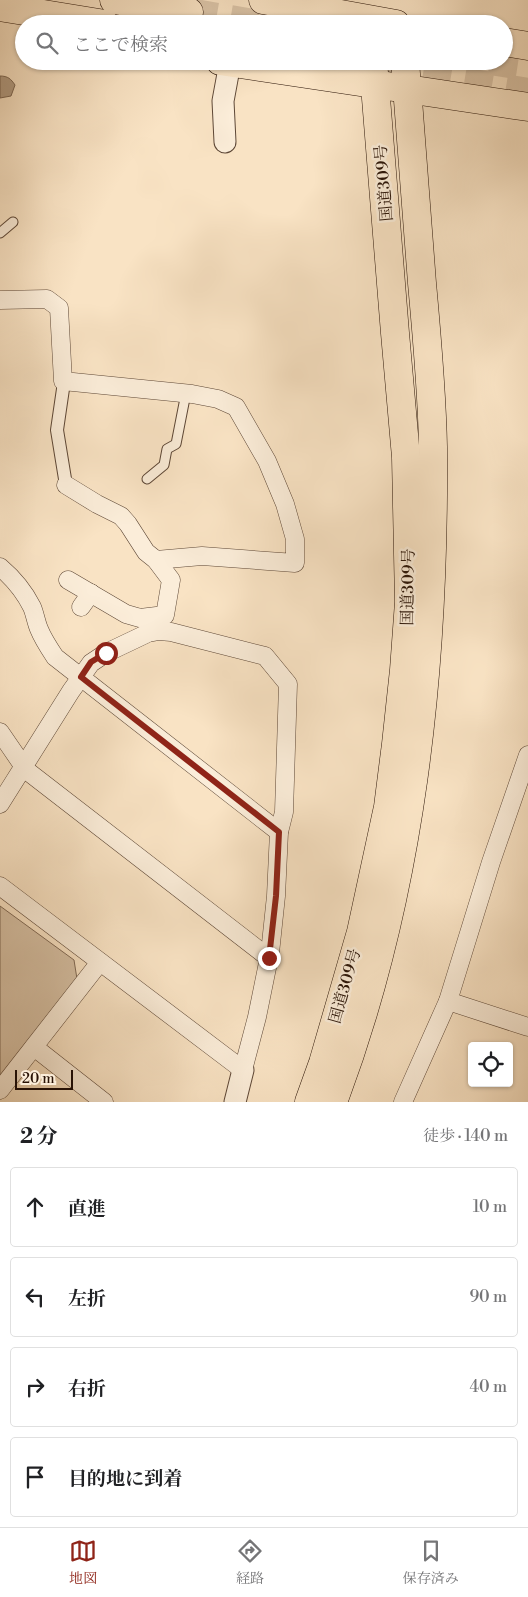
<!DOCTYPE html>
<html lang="ja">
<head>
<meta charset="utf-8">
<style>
	body { margin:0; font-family:"Libre Bodoni","Noto Serif JP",serif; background:#f2f2f2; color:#202124 }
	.controls { position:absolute; right:15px; bottom:15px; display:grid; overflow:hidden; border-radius:5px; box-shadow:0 1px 4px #0004 }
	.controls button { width:45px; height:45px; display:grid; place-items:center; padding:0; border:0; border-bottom:1px solid #e0e0e0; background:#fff; color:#202124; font:25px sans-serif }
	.scale { position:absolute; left:15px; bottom:12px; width:58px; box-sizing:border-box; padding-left:5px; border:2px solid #291306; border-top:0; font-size:14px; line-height:18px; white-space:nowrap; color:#291306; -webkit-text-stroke:4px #fbedd9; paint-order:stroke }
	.stop { position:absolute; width:15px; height:15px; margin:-11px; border:4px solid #8f2418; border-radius:50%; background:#fff }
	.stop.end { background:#8f2418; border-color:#fff; box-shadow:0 1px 5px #0008 }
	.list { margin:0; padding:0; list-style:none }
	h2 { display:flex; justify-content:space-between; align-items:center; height:65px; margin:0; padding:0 20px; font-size:21px }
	h2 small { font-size:16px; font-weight:400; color:#757577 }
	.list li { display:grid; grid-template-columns:32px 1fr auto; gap:15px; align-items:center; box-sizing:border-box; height:80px; margin:0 10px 10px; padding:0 10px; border:1px solid #e0e0e0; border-radius:5px }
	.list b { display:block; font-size:19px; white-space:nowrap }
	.list em { font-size:16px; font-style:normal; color:#757577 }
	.icon { flex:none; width:28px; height:28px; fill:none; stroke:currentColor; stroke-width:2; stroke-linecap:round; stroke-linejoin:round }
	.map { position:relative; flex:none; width:528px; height:1102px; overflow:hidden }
	.search { position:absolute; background:#fff; box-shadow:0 1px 4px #0004; left:15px; right:15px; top:15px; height:55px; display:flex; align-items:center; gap:12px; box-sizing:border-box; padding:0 18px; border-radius:28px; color:#757577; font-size:19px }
	.sheet { height:425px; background:#fff }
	nav { display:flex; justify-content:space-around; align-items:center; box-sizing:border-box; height:70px; border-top:1px solid #e0e0e0; background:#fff; font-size:14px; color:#757577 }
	nav a { display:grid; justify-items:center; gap:2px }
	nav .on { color:#8f2418 }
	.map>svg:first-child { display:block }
</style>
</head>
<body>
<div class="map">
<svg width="528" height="1102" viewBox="0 0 528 1102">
	<rect width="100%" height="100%" fill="#f9e3c4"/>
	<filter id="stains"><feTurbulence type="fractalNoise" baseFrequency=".004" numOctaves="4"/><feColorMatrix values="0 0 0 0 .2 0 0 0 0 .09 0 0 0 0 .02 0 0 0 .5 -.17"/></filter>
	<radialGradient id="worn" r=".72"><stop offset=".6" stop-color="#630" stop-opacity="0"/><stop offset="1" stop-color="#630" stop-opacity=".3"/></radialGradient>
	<!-- green -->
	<path fill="#d6c0a4" stroke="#806a55" d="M0,906L74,960L77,979L0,1077Z"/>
	<!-- water -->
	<path fill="#b29c83" stroke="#7b6551" d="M0,76C8,76 11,79 15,85L11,96L0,98Z"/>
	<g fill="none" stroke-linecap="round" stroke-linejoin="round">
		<!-- trunk-tunnel -->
		<g stroke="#dac4a8" stroke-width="28" stroke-dasharray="28 14" stroke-linecap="butt">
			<path d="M189,12L259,24"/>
			<path d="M340,61L528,92"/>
			<path d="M490,61L528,67"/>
		</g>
		<defs>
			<g id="service">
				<path d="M0,233L13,222"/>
				<path d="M147,479L164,465L167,449L176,444L186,393"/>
			</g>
			<path id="pedestrian" d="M64,382L57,430L66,485"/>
			<g id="minor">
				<path d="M0,300L47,299L59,308L63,381L192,394L218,399L236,407L267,461L285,504L295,539V563L202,556L156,560"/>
				<path d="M66,485L97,504L121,516L128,524L146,552L156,560L171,580L165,615L140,618L126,614L68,580"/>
				<path d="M0,567C13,578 24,591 32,607C35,614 36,622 39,629C43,639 49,648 55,657L279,832"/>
				<path d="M81,607L91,593"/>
				<path d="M0,732L26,770L269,958"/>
				<path d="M0,804L71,691L91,663L106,653L148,633L159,631L171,632L265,656L288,684L284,812L279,832L276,896L270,953L257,1017L243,1070L0,886"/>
				<path d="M448,1001L528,1027"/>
				<path d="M34,1047L104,1102"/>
				<path d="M0,1090L100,962"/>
				<path d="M403,1102L448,1001L491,862L528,755"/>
			</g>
			<g id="tertiary">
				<path d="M225,142L223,101L230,63"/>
				<path d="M235,1102L243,1070"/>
			</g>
			<g id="trunk">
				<path d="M114,0L189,12"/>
				<path d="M263,0L396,24"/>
				<path d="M0,7L105,24"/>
				<path d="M504,42L528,46"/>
				<path d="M220,61L528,107"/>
				<path d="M309,1102L323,1063L361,932L388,807L396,744L404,670L409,602L406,457L395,333L373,61"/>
				<path d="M333,1102C412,893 435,668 433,447C432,392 427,337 422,283C417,209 411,135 405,61"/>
			</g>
		</defs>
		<!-- service casing -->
		<use href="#service" stroke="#5d4736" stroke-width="11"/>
		<!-- pedestrian casing -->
		<use href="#pedestrian" stroke="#5d4736" stroke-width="14"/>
		<!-- minor casing -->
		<use href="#minor" stroke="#5d4736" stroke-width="19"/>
		<!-- tertiary casing -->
		<use href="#tertiary" stroke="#5d4736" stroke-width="23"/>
		<!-- trunk casing -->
		<use href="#trunk" stroke="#291306" stroke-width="29"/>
		<!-- service -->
		<use href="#service" stroke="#fbedd9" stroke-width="9"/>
		<!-- pedestrian -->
		<use href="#pedestrian" stroke="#fbedd9" stroke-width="12"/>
		<!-- minor -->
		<use href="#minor" stroke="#fbedd9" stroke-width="18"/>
		<!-- tertiary -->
		<use href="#tertiary" stroke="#fbedd9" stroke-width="21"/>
		<!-- trunk -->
		<use href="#trunk" stroke="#f9e3c4" stroke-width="28"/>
	</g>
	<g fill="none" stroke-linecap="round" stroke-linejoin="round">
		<!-- route -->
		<path stroke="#8f2418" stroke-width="6" d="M106,653L91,662L81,677L279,832L276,896L269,958"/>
	</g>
	<g text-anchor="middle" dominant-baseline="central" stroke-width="5" stroke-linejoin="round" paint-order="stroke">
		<!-- street labels -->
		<g font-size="16" fill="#291306" stroke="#fbedd9">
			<text transform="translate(384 183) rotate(-95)">国道309号</text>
			<text transform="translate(408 587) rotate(-89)">国道309号</text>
			<text transform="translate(345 986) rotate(-74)">国道309号</text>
		</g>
	</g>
	<rect width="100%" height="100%" filter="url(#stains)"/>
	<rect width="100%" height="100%" fill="url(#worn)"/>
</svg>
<div class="controls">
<button><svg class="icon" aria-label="locate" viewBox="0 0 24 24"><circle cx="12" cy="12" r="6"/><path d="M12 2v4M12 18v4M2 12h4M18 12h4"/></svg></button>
</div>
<div class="scale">20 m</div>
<div class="stop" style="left:106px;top:653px"></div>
<div class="stop end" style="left:269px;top:958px"></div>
<div class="search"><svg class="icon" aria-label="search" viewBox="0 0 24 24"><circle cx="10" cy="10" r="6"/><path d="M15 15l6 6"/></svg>ここで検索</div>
</div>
<section class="sheet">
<h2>2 分<small>徒歩 · 140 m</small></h2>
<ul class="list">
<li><svg class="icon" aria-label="ahead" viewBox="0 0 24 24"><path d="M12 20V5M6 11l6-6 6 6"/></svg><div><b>直進</b></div><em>10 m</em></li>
<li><svg class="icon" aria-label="left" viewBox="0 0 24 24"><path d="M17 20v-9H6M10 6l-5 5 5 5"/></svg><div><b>左折</b></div><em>90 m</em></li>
<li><svg class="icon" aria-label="right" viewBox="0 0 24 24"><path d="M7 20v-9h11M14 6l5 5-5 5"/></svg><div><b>右折</b></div><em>40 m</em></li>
<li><svg class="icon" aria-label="arrive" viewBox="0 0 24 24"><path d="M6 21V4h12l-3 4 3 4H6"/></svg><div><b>目的地に到着</b></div></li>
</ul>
</section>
<nav>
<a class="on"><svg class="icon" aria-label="map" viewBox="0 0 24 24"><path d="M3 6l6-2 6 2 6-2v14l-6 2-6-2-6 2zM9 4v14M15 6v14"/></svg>地図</a>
<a><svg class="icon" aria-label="directions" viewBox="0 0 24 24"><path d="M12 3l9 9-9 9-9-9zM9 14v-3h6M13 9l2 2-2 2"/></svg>経路</a>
<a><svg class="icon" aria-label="saved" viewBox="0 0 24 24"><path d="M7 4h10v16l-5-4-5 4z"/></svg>保存済み</a>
</nav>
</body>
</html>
